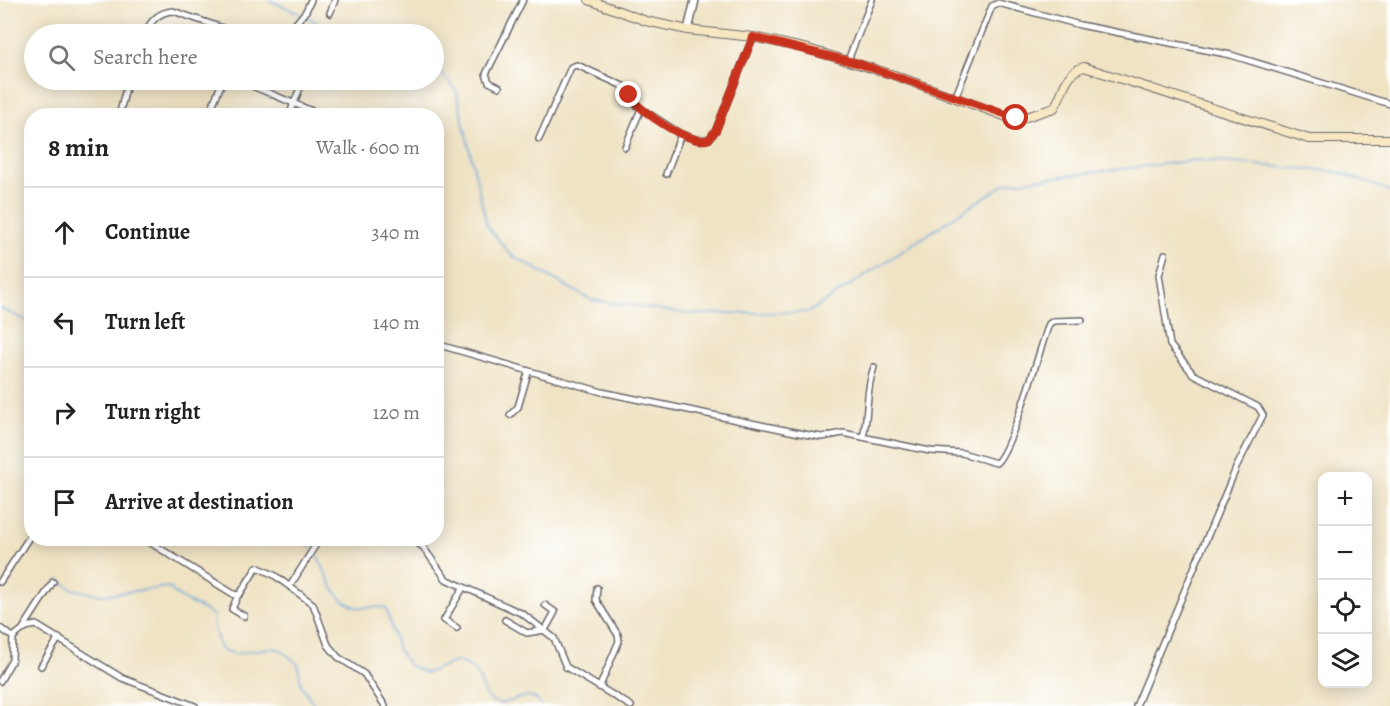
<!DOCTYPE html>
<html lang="en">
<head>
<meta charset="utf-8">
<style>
	body { margin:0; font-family:Alegreya,serif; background:#f2f2f2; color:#222 }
	.controls { position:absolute; right:18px; bottom:18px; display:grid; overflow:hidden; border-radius:12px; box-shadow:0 3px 15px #0003 }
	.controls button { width:54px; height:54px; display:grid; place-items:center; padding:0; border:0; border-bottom:2px solid #e0e0e0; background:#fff; color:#222; font:30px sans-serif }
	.stop { position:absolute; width:18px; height:18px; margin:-14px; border:4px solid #c8321e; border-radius:50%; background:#fff }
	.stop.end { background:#c8321e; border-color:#fff; box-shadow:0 2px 6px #0008 }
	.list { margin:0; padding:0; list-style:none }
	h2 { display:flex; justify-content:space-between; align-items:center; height:78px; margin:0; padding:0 24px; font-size:26px }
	h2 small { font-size:20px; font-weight:400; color:#767676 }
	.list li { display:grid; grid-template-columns:39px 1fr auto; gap:18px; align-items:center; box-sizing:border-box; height:90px; padding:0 24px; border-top:2px solid #e0e0e0 }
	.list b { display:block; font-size:22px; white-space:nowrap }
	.list em { font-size:20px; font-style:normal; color:#767676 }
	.icon { flex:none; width:33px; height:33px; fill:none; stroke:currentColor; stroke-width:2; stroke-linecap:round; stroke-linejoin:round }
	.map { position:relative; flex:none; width:1390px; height:706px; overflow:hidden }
	.search { position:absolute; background:#fff; box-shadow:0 3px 15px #0003; left:24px; top:24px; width:420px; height:66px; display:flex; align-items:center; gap:15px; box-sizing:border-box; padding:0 21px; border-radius:33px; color:#767676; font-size:22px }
	.panel { position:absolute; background:#fff; box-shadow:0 3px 15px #0003; left:24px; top:108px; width:420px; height:438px; border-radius:24px }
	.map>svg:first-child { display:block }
</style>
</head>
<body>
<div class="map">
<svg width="1390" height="706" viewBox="0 0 1390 706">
	<rect width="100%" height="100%" fill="#fff"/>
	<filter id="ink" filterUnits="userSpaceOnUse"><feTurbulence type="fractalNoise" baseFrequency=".0167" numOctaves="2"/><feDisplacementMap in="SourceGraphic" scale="12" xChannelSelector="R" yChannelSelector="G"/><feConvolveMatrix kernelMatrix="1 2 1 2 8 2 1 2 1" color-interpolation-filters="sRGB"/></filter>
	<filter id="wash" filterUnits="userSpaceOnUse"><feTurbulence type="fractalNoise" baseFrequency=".008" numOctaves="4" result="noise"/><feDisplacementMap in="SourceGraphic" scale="24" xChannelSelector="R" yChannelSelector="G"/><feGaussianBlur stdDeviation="1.35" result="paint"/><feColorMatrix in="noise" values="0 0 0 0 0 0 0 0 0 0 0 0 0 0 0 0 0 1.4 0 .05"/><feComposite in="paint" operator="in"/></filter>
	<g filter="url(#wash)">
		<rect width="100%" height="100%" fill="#efe3c4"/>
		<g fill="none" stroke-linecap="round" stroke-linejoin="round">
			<!-- stream -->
			<g stroke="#69a4d9" stroke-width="1.5">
				<path d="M269,0L301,14"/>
				<path d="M306,16L337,34"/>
				<path d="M434,65L456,90L487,226L511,255L591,300L691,314L809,312L1006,183L1197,160L1338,172L1390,191"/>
				<path d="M0,308L27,321L32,327"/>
				<path d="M297,538L311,548"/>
				<path d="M314,552C329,571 328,595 353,606C364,610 376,605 386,608L398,650L410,666L426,673L457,661C462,664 470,666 474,670C484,681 481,700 498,703C514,705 530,685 541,706"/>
				<path d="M58,579L72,589L102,595L169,587C181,603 198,604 214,616V627L220,649L235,654L268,648L280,649L298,664L301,685L315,706"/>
			</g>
		</g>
	</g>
	<g filter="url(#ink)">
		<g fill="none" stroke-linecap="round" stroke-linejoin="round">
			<defs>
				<g id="minor">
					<path d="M330,13L335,0"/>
					<path d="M145,34C150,21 159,12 173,11L240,34"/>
					<path d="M287,34L306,11L311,0"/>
					<path d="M848,60L872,0"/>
					<path d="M238,80L324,116"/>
					<path d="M499,87L489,82L486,74L523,0"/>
					<path d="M955,98L992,6L998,3L1080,25L1231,55L1390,104"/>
					<path d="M210,111L220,116"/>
					<path d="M119,116L128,80"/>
					<path d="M208,116L223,80"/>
					<path d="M289,116L303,80"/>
					<path d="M539,139L571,67L577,65L623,86L637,106L681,134L698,140L709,139L716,130L753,37"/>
					<path d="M625,147L641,109"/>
					<path d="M666,174L681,134"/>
					<path d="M436,344L602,392L809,435L822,437L843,433L930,451L962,453L996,463C1011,452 1040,348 1049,324L1053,321L1082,320"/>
					<path d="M510,415L518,407L528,373"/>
					<path d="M863,437C869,413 865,391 874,367"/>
					<path d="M143,538L235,595L240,594L257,567L274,575L313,604L328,645L338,657L364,674L385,706"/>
					<path d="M411,538L423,547L446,579L523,614L554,638L566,667L631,706"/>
					<path d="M0,582L32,533"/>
					<path d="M290,586L320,538"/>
					<path d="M597,588L596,600L618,635L619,641L600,686"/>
					<path d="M238,595L232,609L244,616"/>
					<path d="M505,620L527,633L545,630L555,612L545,605"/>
					<path d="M24,627L53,582"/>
					<path d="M0,628L13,637L26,627L36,625L122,678L195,706"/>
					<path d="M457,628L444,620L463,588"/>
					<path d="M41,666L59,638"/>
					<path d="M0,681L12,660L13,637"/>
					<path d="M1136,706L1237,466L1263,415L1258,407L1193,374L1170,345L1159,275L1165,254"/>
				</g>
				<path id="tertiary" d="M688,30L695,0"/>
				<path id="secondary" d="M589,0L646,21L688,30L753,37L808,49L894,75L1007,117L1023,118L1054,108C1064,93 1064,72 1084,67L1309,139H1390"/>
			</defs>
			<!-- minor casing -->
			<use href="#minor" stroke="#6a666b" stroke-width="8"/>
			<!-- tertiary casing -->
			<use href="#tertiary" stroke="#6a666b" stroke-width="10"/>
			<!-- secondary casing -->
			<use href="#secondary" stroke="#6a666b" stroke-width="10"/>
			<!-- minor -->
			<use href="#minor" stroke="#fff" stroke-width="5"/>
			<!-- tertiary -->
			<use href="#tertiary" stroke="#fff" stroke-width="7"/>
			<!-- secondary -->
			<use href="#secondary" stroke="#f7e8c3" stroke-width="8"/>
		</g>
	</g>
	<g fill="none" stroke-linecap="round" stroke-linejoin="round" filter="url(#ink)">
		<!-- route -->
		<path stroke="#c8321e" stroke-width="8" d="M629,95C638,110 690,147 709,139L716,130L753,37L857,63L1016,118"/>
	</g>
</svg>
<div class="controls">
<button>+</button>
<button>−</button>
<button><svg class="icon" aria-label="locate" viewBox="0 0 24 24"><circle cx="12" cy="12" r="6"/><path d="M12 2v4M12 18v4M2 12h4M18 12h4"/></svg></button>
<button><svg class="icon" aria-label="layers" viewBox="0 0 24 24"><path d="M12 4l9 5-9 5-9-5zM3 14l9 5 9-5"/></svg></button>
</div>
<div class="stop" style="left:1016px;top:118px"></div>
<div class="stop end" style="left:629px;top:95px"></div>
<div class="search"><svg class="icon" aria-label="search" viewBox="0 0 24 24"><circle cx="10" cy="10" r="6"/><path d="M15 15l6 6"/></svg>Search here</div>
<section class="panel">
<h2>8 min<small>Walk · 600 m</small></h2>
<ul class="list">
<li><svg class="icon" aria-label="ahead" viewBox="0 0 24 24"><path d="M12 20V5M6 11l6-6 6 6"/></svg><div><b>Continue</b></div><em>340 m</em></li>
<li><svg class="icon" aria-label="left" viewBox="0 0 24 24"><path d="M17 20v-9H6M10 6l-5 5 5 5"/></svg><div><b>Turn left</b></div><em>140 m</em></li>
<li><svg class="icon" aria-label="right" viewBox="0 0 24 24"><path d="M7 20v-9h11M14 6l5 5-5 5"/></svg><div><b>Turn right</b></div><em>120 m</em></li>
<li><svg class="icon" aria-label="arrive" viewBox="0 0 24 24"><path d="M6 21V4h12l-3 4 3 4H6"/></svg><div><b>Arrive at destination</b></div></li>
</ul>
</section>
</div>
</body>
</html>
